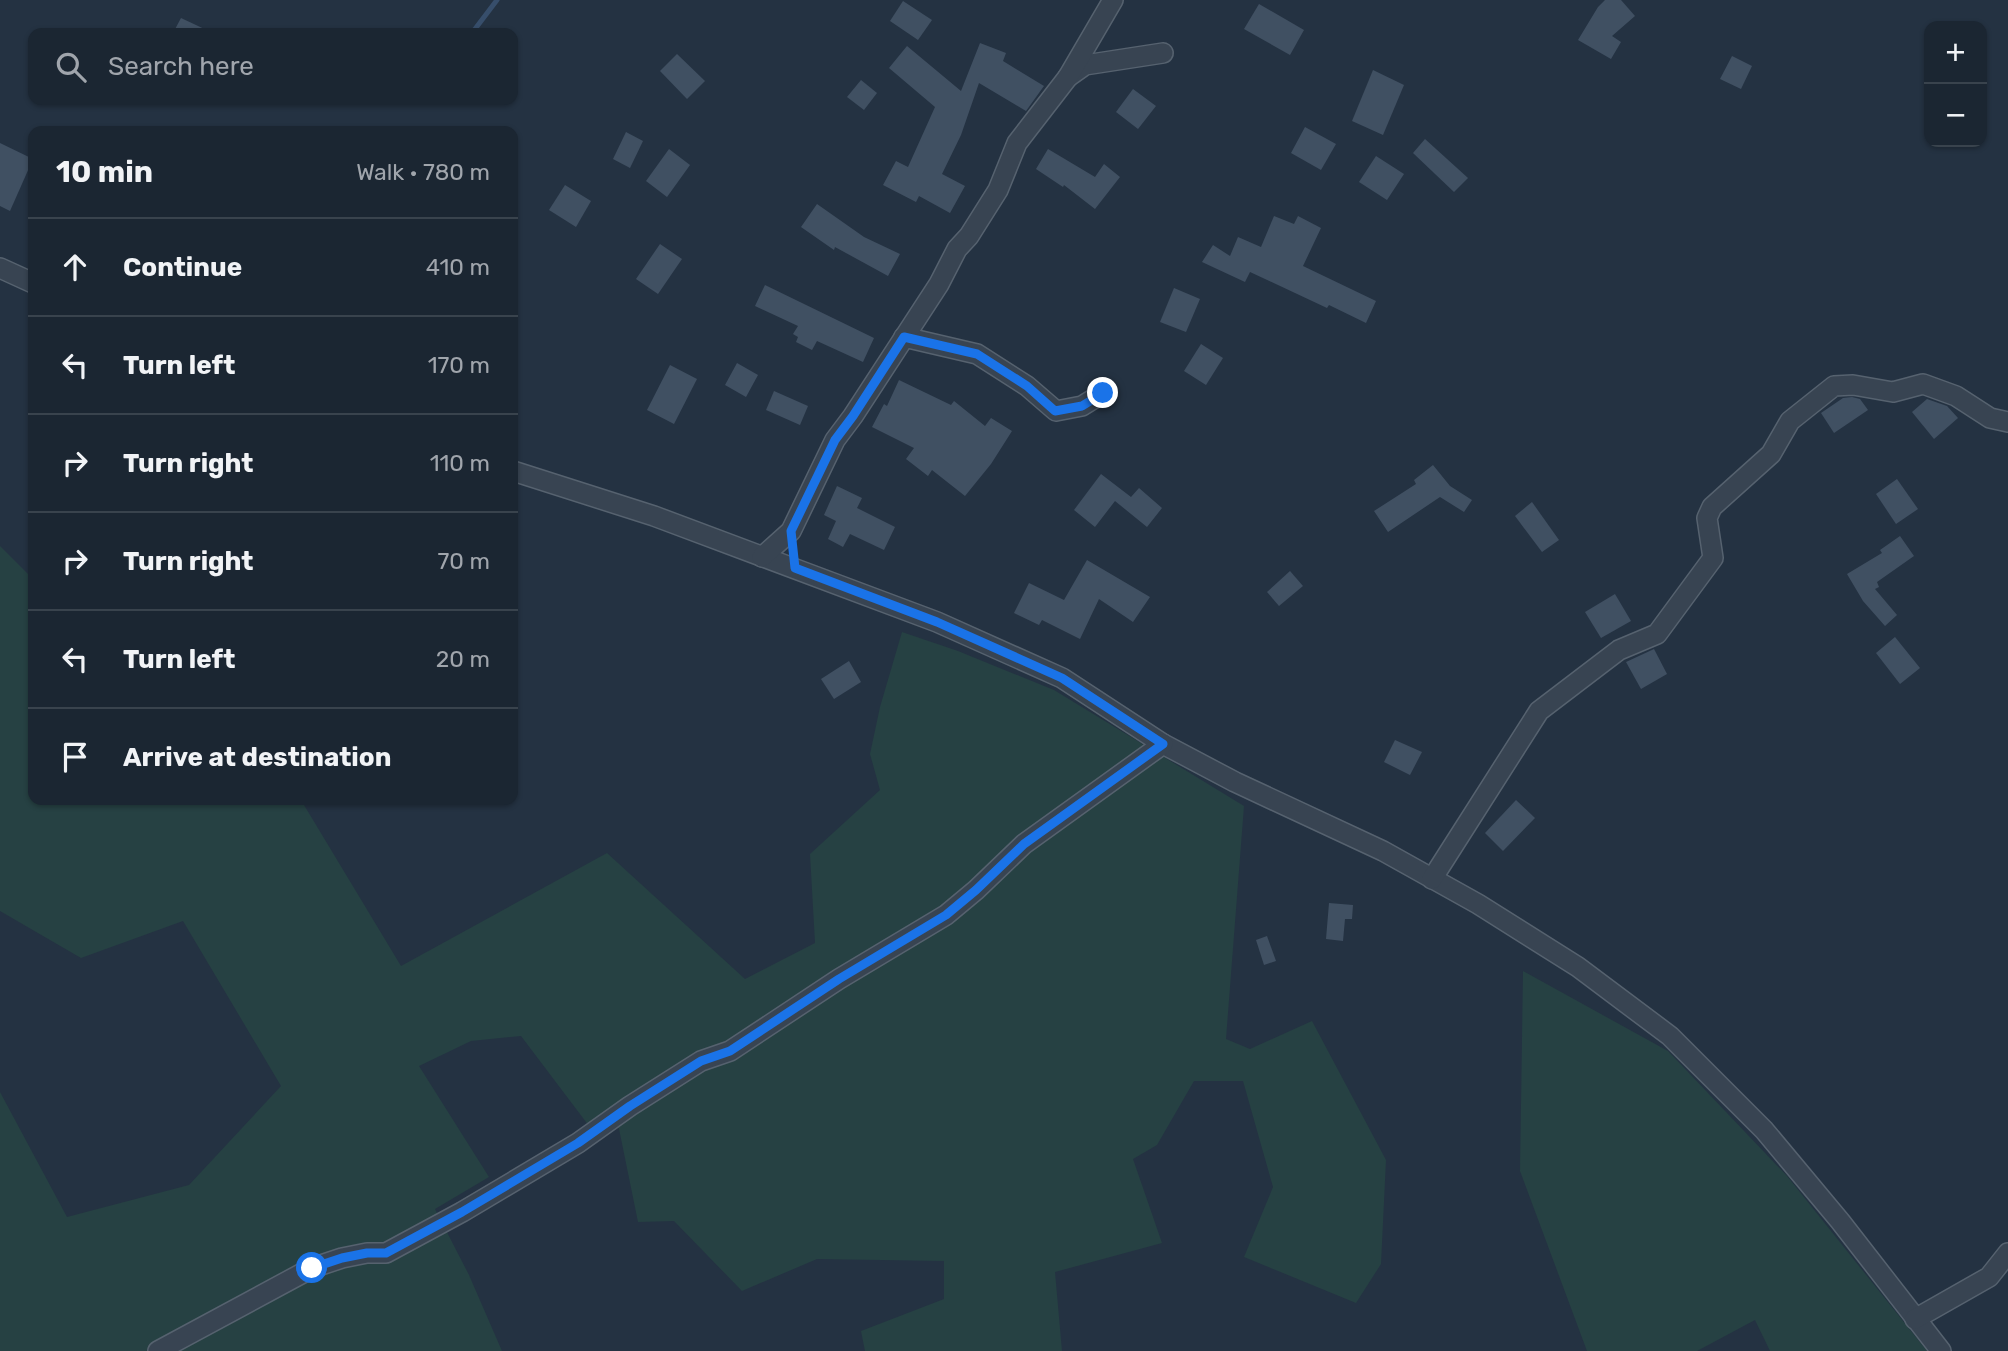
<!DOCTYPE html>
<html lang="en">
<head>
<meta charset="utf-8">
<style>
	body { margin:0; font-family:Rubik,sans-serif; background:#28323e; color:#f1f3f6 }
	.controls { position:absolute; right:21px; top:21px; display:grid; overflow:hidden; border-radius:14px; box-shadow:0 2px 5px #0004 }
	.controls button { width:63px; height:63px; display:grid; place-items:center; padding:0; border:0; border-bottom:2px solid #39434d; background:#1b2632; color:#f1f3f6; font:35px sans-serif }
	.stop { position:absolute; width:21px; height:21px; margin:-16px; border:5px solid #1a73e8; border-radius:50%; background:#fff }
	.stop.end { background:#1a73e8; border-color:#fff; box-shadow:0 2px 7px #0008 }
	.list { margin:0; padding:0; list-style:none }
	h2 { display:flex; justify-content:space-between; align-items:center; height:91px; margin:0; padding:0 28px; font-size:30px }
	h2 small { font-size:23px; font-weight:400; color:#a0a5ac }
	.list li { display:grid; grid-template-columns:46px 1fr auto; gap:21px; align-items:center; box-sizing:border-box; height:98px; padding:0 28px; border-top:2px solid #39434d }
	.list b { display:block; font-size:26px; white-space:nowrap }
	.list em { font-size:23px; font-style:normal; color:#a0a5ac }
	.icon { flex:none; width:38px; height:38px; fill:none; stroke:currentColor; stroke-width:2; stroke-linecap:round; stroke-linejoin:round }
	.map { position:relative; flex:none; width:2008px; height:1351px; overflow:hidden }
	.search { position:absolute; background:#1b2632; box-shadow:0 2px 5px #0004; left:28px; top:28px; width:490px; height:77px; display:flex; align-items:center; gap:18px; box-sizing:border-box; padding:0 24px; border-radius:14px; color:#a0a5ac; font-size:26px }
	.panel { position:absolute; background:#1b2632; box-shadow:0 2px 5px #0004; left:28px; top:126px; width:490px; height:679px; border-radius:14px }
	.map>svg:first-child { display:block }
</style>
</head>
<body>
<div class="map">
<svg width="2008" height="1351" viewBox="0 0 2008 1351">
	<rect width="100%" height="100%" fill="#243242"/>
	<!-- green -->
	<g fill="#264143">
		<path d="M0,546L33,579V800H301L401,966L607,853L745,979L815,943L810,854L880,790L870,754L880,707L902,632L958,651L1054,690L1244,806L1226,1039L1250,1049L1312,1021L1386,1160L1381,1264L1356,1303L1244,1257L1273,1187L1243,1081H1194L1157,1145L1133,1159L1162,1243L1055,1272L1062,1351H865L861,1331L944,1299V1261L817,1259L742,1291L674,1221L638,1222L618,1124L589,1126L521,1036L471,1041L419,1066L489,1177L435,1209L469,1275L502,1351H0V1092L67,1217L189,1185L281,1086L183,921L81,958L0,911Z"/>
		<path d="M1523,971L1668,1051L1787,1176L1927,1351H1770L1755,1320L1697,1351H1587L1520,1171Z"/>
	</g>
	<g fill="none" stroke-linecap="round" stroke-linejoin="round">
		<!-- stream -->
		<path stroke="#374e6b" stroke-width="5" d="M472,33L497,0"/>
	</g>
	<!-- building -->
	<g fill="#405062">
		<path d="M1605,0H1621L1635,16L1612,36L1621,42L1611,59L1578,40L1598,7Z"/>
		<path d="M903,1L932,20L918,40L890,21Z"/>
		<path d="M1259,4L1304,30L1290,55L1244,29Z"/>
		<path d="M181,18L213,33H173Z"/>
		<path d="M980,43L1006,53L1003,61L1044,86L1026,111L979,83L961,135L942,174L965,186L950,213L919,196L916,202L883,185L896,161L908,167L935,107L889,68L907,46L961,91Z"/>
		<path d="M677,54L705,81L687,99L660,71Z"/>
		<path d="M1732,56L1752,66L1741,89L1720,79Z"/>
		<path d="M1373,70L1404,85L1383,135L1352,121Z"/>
		<path d="M861,80L877,93L864,110L847,97Z"/>
		<path d="M1133,89L1156,106L1138,129L1116,112Z"/>
		<path d="M1305,127L1336,144L1321,170L1291,153Z"/>
		<path d="M626,132L643,141L630,168L613,159Z"/>
		<path d="M1425,139L1468,178L1454,192L1413,153Z"/>
		<path d="M0,143L33,159L10,211L0,206Z"/>
		<path d="M669,149L690,165L667,197L646,181Z"/>
		<path d="M1048,149L1095,177L1104,164L1120,177L1095,209L1064,185L1063,187L1036,169Z"/>
		<path d="M1376,156L1404,174L1387,200L1359,182Z"/>
		<path d="M565,185L591,201L576,227L549,210Z"/>
		<path d="M817,204L864,237L900,254L888,276L835,247L834,250L801,227Z"/>
		<path d="M1274,216L1294,224L1298,216L1321,228L1303,266L1376,301L1366,323L1329,305L1327,308L1250,272L1245,282L1202,262L1213,245L1230,256L1238,237L1261,247Z"/>
		<path d="M660,244L682,259L658,294L636,279Z"/>
		<path d="M765,285L874,338L863,362L817,341L812,350L796,342L798,337L793,334L798,326L755,306Z"/>
		<path d="M1174,288L1200,299L1186,332L1160,322Z"/>
		<path d="M1201,344L1223,358L1206,385L1184,371Z"/>
		<path d="M737,363L758,375L746,397L725,385Z"/>
		<path d="M670,365L697,379L674,424L647,410Z"/>
		<path d="M899,380L951,405L954,401L985,426L991,418L1012,431L991,464L965,496L932,470L928,476L906,459L914,448L872,427L884,404L887,406Z"/>
		<path d="M774,391L808,406L800,425L766,410Z"/>
		<path d="M1852,397L1860,399L1868,410L1834,433L1821,413L1843,398Z"/>
		<path d="M1927,399L1947,406L1958,418L1934,439L1912,412Z"/>
		<path d="M1433,465L1450,486L1472,500L1464,512L1440,497L1388,532L1374,511L1416,484L1414,480Z"/>
		<path d="M1101,474L1131,497L1139,488L1162,508L1147,527L1115,501L1095,527L1074,510Z"/>
		<path d="M1897,479L1918,509L1896,524L1876,494Z"/>
		<path d="M837,486L862,498L857,508L895,527L884,550L850,534L843,547L828,539L836,521L824,515Z"/>
		<path d="M1532,502L1559,540L1542,552L1515,516Z"/>
		<path d="M1900,536L1914,556L1877,582L1879,587L1875,589L1897,615L1885,626L1863,601L1847,574L1882,553L1880,550Z"/>
		<path d="M1087,560L1150,597L1133,622L1099,599L1080,639L1042,620L1039,625L1014,613L1029,583L1064,600Z"/>
		<path d="M1290,571L1303,586L1279,606L1267,592Z"/>
		<path d="M1615,594L1631,621L1601,638L1585,612Z"/>
		<path d="M1895,637L1920,668L1900,684L1876,653Z"/>
		<path d="M1654,649L1667,674L1641,689L1626,662Z"/>
		<path d="M849,661L861,682L834,699L821,679Z"/>
		<path d="M1395,740L1422,752L1410,775L1384,762Z"/>
		<path d="M1516,800L1535,818L1503,851L1485,833Z"/>
		<path d="M1329,903L1353,905L1352,919H1345L1343,941L1326,939Z"/>
		<path d="M1267,936L1276,961L1264,965L1256,940Z"/>
	</g>
	<g fill="none" stroke-linecap="round" stroke-linejoin="round">
		<defs>
			<g id="street">
				<path d="M1068,77L1085,65L1163,53"/>
				<path d="M0,268L33,283"/>
				<path d="M904,337L977,354L1027,386L1056,411L1082,406L1103,393"/>
				<path d="M513,471L654,516L937,622L1062,678L1163,744L1235,782L1383,851L1478,904L1578,967L1670,1036L1764,1130L1840,1221L1941,1351"/>
				<path d="M762,557L791,531L835,440L853,416L939,284L957,249L969,236L998,190L1017,143L1068,77L1113,0"/>
				<path d="M1432,879L1539,711L1619,650L1657,634L1713,558L1707,518L1712,507L1771,454L1790,421L1834,386L1853,385L1893,392L1923,384L1956,396L1990,418L2008,422"/>
				<path d="M1915,1319L1989,1277L2008,1253"/>
				<path d="M158,1351L312,1268L342,1258L367,1253H386L462,1212L578,1143L630,1106L701,1061L730,1051L839,979L946,915L976,890L1024,844L1163,744"/>
			</g>
		</defs>
		<!-- street casing -->
		<use href="#street" stroke="#56626f" stroke-width="22"/>
		<!-- street -->
		<use href="#street" stroke="#384452" stroke-width="19"/>
	</g>
	<g fill="none" stroke-linecap="round" stroke-linejoin="round">
		<!-- route -->
		<path stroke="#1a73e8" stroke-width="9" d="M312,1268L342,1258L367,1253H386L462,1212L578,1143L630,1106L701,1061L730,1051L839,979L946,915L976,890L1024,844L1163,744L1062,678L937,622L795,568L791,531L835,440L853,416L904,337L977,354L1027,386L1055,411L1082,406L1103,393"/>
	</g>
</svg>
<div class="controls">
<button>+</button>
<button>−</button>
</div>
<div class="stop" style="left:312px;top:1268px"></div>
<div class="stop end" style="left:1103px;top:393px"></div>
<div class="search"><svg class="icon" aria-label="search" viewBox="0 0 24 24"><circle cx="10" cy="10" r="6"/><path d="M15 15l6 6"/></svg>Search here</div>
<section class="panel">
<h2>10 min<small>Walk · 780 m</small></h2>
<ul class="list">
<li><svg class="icon" aria-label="ahead" viewBox="0 0 24 24"><path d="M12 20V5M6 11l6-6 6 6"/></svg><div><b>Continue</b></div><em>410 m</em></li>
<li><svg class="icon" aria-label="left" viewBox="0 0 24 24"><path d="M17 20v-9H6M10 6l-5 5 5 5"/></svg><div><b>Turn left</b></div><em>170 m</em></li>
<li><svg class="icon" aria-label="right" viewBox="0 0 24 24"><path d="M7 20v-9h11M14 6l5 5-5 5"/></svg><div><b>Turn right</b></div><em>110 m</em></li>
<li><svg class="icon" aria-label="right" viewBox="0 0 24 24"><path d="M7 20v-9h11M14 6l5 5-5 5"/></svg><div><b>Turn right</b></div><em>70 m</em></li>
<li><svg class="icon" aria-label="left" viewBox="0 0 24 24"><path d="M17 20v-9H6M10 6l-5 5 5 5"/></svg><div><b>Turn left</b></div><em>20 m</em></li>
<li><svg class="icon" aria-label="arrive" viewBox="0 0 24 24"><path d="M6 21V4h12l-3 4 3 4H6"/></svg><div><b>Arrive at destination</b></div></li>
</ul>
</section>
</div>
</body>
</html>
